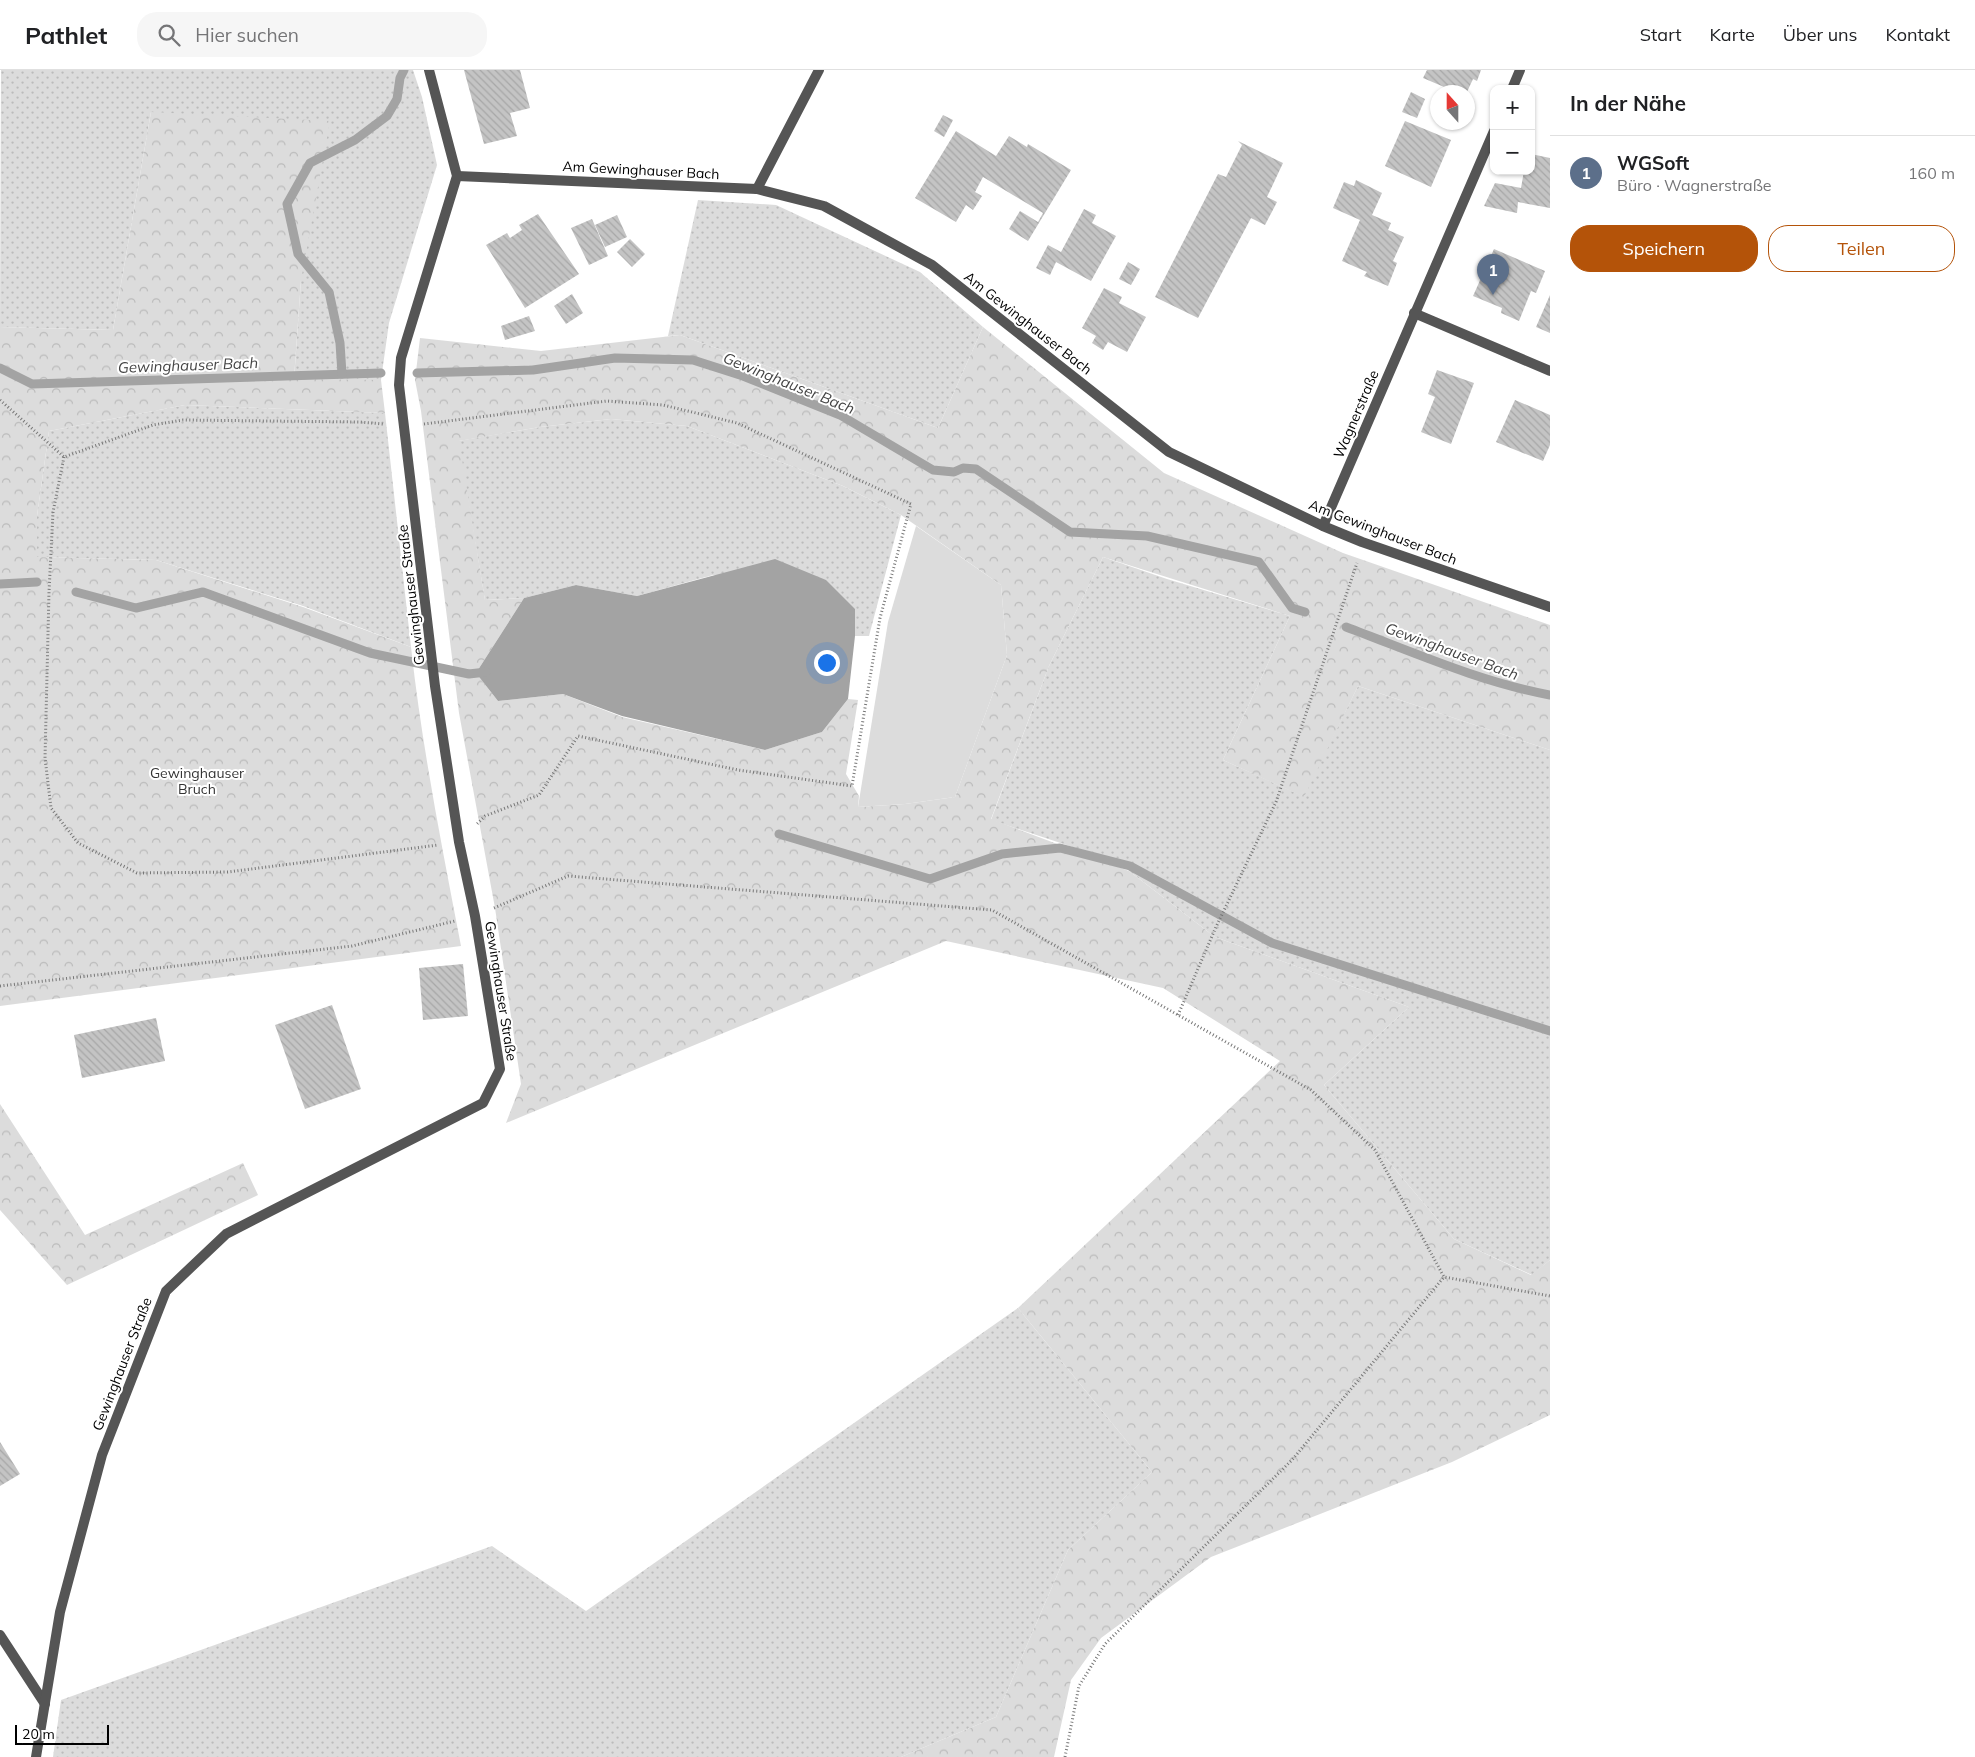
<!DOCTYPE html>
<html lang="de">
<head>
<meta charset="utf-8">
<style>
	body { margin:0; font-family:Mulish,sans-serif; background:#f6f6f6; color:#202124 }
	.controls { position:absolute; right:15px; top:15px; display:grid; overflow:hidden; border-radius:10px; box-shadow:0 1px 4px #0004 }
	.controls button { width:45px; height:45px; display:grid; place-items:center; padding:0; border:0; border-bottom:1px solid #e0e0e0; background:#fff; color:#202124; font:25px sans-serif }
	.compass { position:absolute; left:1430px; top:15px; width:45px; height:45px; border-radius:50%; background:#fff; box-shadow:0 1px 4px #0004; rotate:339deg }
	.scale { position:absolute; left:15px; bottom:12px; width:94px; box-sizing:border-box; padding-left:5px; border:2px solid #000; border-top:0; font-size:14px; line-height:18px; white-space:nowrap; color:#000; -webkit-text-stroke:4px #fff; paint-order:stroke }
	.you { position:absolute; left:826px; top:592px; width:18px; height:18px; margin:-12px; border:4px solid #fff; border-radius:50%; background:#1a73e8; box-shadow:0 0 0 8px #1a73e833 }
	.badge { display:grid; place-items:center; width:32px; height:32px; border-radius:50%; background:#b45309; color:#fff; font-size:16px; font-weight:700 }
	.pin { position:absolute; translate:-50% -41px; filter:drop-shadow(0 1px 2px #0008) }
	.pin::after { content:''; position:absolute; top:26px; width:18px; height:15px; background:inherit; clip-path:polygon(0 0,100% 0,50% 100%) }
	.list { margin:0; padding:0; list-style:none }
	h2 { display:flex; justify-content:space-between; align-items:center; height:65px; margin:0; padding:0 20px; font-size:21px }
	h2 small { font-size:16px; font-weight:400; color:#757577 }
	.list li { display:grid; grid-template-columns:32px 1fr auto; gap:15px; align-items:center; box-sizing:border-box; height:75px; padding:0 20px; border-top:1px solid #e0e0e0 }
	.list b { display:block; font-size:19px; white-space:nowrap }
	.list p { margin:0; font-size:16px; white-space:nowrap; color:#757577 }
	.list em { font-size:16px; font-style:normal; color:#757577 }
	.actions { display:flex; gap:10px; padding:15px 20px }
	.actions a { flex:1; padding:11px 0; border:1px solid #b45309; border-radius:20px; text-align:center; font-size:18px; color:#b45309 }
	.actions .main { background:#b45309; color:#fff }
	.icon { flex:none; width:28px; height:28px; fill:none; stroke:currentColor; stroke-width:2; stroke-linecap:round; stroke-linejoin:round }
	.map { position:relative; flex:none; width:1550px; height:1687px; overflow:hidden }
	header { display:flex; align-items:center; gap:30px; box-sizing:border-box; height:70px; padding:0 25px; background:#fff; border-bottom:1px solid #e0e0e0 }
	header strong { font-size:24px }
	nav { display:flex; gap:28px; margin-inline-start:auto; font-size:18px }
	.search { width:350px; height:45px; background:#f6f6f6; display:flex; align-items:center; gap:12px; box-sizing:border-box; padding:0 18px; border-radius:20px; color:#757577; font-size:19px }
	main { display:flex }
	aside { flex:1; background:#fff }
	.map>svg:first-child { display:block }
</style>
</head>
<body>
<header>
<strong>Pathlet</strong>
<div class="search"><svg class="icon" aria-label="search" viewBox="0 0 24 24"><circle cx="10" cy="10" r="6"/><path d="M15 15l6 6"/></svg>Hier suchen</div>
<nav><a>Start</a><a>Karte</a><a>Über uns</a><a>Kontakt</a></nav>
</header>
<main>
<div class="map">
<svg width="1550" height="1687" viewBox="0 0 1550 1687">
	<defs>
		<pattern id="grass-dots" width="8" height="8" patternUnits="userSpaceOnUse" patternTransform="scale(1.25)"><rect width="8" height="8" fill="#dcdcdc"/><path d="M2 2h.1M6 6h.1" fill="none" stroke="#bbb" stroke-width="1.8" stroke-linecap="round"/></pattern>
		<pattern id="forest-crowns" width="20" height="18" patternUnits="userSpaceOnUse" patternTransform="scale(1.25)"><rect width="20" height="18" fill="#dcdcdc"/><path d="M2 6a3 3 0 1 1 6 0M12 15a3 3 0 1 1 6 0" fill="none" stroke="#bbb"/></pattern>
		<pattern id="building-back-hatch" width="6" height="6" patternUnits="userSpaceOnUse" patternTransform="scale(1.25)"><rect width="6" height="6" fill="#c4c4c4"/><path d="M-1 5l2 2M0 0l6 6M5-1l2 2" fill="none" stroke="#a7a7a7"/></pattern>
	</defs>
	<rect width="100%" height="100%" fill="#fff"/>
	<!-- grass -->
	<g fill="url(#grass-dots)">
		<path d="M1,0H413L422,27L437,95L389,253L381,310H294L301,210L151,42L113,260L0,257Z"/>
		<path d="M698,130L776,135L920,202L983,257L938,358L680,265L668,266Z"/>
		<path d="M185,335L385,343L411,577L303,536L156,490L37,487V446L49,361Z"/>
		<path d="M611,349L687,356L843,416L901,445L869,566H855V539L713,505L637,526L576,515L524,528L485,530L458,371L540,357Z"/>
		<path d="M1103,487L1167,509L1290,546L1223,690L1303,726L1358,616L1550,680V1190L1532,1205L1454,1169L1324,1015L1409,937L1215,867L1129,801L1130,796L991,750L1049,596Z"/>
		<path d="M1018,1238L1152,1402L1068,1480L996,1647L901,1687H53L61,1630L492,1476L586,1541Z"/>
	</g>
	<!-- forest -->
	<g fill="url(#forest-crowns)" fill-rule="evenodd">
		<path d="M151,42L330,51L301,210L294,309L381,310L385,343L185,335L49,361L37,446V487L156,490L303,537L411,577C422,677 442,777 461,876L0,936V257L113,260Z"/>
		<path d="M983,257L1164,403L1343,483L1550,555V680L1358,616L1304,727L1223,690L1290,546L1103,487L1049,596L991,749L1129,801L1215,867L1409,937L1324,1015L1454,1169L1531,1205L1550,1190V1345L1452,1392L1211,1487L1101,1568L1071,1610L1054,1687H901L996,1647L1068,1480L1152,1402L1018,1238L1280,991L1163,918L946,871L506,1053L521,1014L495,838L459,643L421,341L415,310L420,268L541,281L680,265L938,358ZM611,349L687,356L843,416L901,445L1001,515L1007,585L955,727L905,734L858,737L859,726L846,704L858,630L848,629L822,662L765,680L622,647L563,624L498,631L476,603L524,528L485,530L459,371L540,357Z"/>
		<path d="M0,1034L85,1165L243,1093L258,1125L67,1215L0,1140Z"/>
	</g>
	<!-- park -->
	<path fill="#dcdcdc" d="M916,456L1001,515L1007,585L955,727L905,734L858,737L888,552Z"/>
	<!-- water -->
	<path fill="#a3a3a3" d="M775,489L826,510L855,539V566L848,629L822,662L765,680L622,646L563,624L498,631L476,603L524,528L576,515L637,526Z"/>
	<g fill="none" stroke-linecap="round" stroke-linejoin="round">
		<!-- stream -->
		<g stroke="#a3a3a3" stroke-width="9">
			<path d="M0,298L32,314L381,303"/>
			<path d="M417,303L533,300L615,288L693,290L743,306L840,345L933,400L954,402L963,398L976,399L1070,462L1147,466L1259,492L1292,538L1305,542"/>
			<path d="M342,304L340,273L329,222L298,184L287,134L310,93L355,70L387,46L397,29L400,8L404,0"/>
			<path d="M0,514L37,512"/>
			<path d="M76,522L136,538L203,522L370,583L469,604L486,602"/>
			<path d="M1346,557C1413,582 1480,612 1550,625"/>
			<path d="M779,764L930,809L1002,784L1060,778L1130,796L1272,873L1550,961"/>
		</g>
	</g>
	<!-- building -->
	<g fill="url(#building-back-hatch)">
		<path d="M464,0H520L530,38L510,43L517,66L484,74Z"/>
		<path d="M1427,0H1481L1477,11L1473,9L1467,22H1456L1423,8Z"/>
		<path d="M1411,22L1425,29L1417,48L1402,42Z"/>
		<path d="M943,45L953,50L944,67L934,61Z"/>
		<path d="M1405,51L1451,70L1431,117L1385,96Z"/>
		<path d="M956,61L996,86L1009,66L1027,77L1028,74L1071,100L1028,171L1009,159L1020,141L1038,152L1043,143L983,107L975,122L982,126L973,140L966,135L956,152L915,128Z"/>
		<path d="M1238,71L1283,93L1267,127L1277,132L1265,155L1251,148L1198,248L1155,227L1218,104L1226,107L1242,75Z"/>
		<path d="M1531,84L1550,88V138L1518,132L1517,143L1484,136L1495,113L1521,118L1524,101H1531Z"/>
		<path d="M1356,110L1382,123L1372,145L1391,153L1388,160L1404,167L1393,191L1397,193L1388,216L1364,206L1367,202L1342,191L1360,150L1333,138L1344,112L1354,116Z"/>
		<path d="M1084,139L1096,145L1092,153L1116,166L1091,211L1056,192L1050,205L1036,198L1048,175L1061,182Z"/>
		<path d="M538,144L579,204L525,238L486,175L507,163L510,168L522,160L519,155Z"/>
		<path d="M617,145L627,167L605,177L595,155Z"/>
		<path d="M592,149L608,186L589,195L571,158Z"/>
		<path d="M630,169L645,184L632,197L617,182Z"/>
		<path d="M1494,179L1545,201L1536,223L1531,221L1519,251L1501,243L1502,238L1473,226Z"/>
		<path d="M1128,192L1140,199L1131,215L1119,209Z"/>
		<path d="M1104,218L1122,227L1119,233L1146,247L1127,282L1108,272L1103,280L1092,273L1096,266L1082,258Z"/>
		<path d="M572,224L583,243L566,254L554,236Z"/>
		<path d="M1550,225V263L1536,257Z"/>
		<path d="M529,246L535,261L505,270L501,256Z"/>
		<path d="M1437,300L1474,313L1451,374L1421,362L1435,327L1428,324Z"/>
		<path d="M1515,330L1550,345V375L1543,391L1496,372Z"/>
		<path d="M463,894L468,946L423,950L419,898Z"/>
		<path d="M332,935L361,1019L305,1039L275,955Z"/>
		<path d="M156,948L165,991L82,1008L74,965Z"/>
		<path d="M0,1372L20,1404L0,1416Z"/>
	</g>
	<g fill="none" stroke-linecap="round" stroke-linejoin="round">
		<!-- path -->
		<g stroke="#777" stroke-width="3" stroke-dasharray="1 2.5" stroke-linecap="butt">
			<path d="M0,330L64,387L153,355L183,350L360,352L383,354"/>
			<path d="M424,354L607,331L663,335L737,353L911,434L880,548L852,716L738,700L578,666L539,725L485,746L477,754"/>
			<path d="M64,387L53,442L49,522L45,688L51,738L78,773L137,803L228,802L438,775"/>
			<path d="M494,838L568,806L992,840L1311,1020L1375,1080L1444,1207L1550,1226"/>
			<path d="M0,916L352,876L455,851"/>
			<path d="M1178,945L1216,857L1276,732L1357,493"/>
			<path d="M1065,1687L1079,1616L1105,1574L1292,1390L1444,1207"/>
		</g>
		<!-- lane -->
		<path stroke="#555" stroke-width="10" d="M0,1565L45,1634"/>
		<!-- street -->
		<g stroke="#555" stroke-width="10">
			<path d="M1512,19L1520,0"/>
			<path d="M457,106L757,119L824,136L932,195L1169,382L1323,456L1362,472L1550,537"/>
			<path d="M757,119L819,0"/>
			<path d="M1414,243L1550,301"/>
			<path d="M1323,456L1494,61"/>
			<path d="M36,1687L60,1542L102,1385L166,1221L226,1164L483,1033L500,999L475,846L459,772L435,616L399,315L401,288L457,106L429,0"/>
		</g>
	</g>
	<g text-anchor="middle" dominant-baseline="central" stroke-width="4" stroke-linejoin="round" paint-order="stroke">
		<!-- street labels -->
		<g font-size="14" fill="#000" stroke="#fff">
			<text transform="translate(641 100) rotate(3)">Am Gewinghauser Bach</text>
			<text transform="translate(1028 253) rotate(38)">Am Gewinghauser Bach</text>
			<text transform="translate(1356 344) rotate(-67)">Wagnerstraße</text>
			<text transform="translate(1383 462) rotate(21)">Am Gewinghauser Bach</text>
			<text transform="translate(411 525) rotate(-97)">Gewinghauser Straße</text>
			<text transform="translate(501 921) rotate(81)">Gewinghauser Straße</text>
			<text transform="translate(122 1294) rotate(-69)">Gewinghauser Straße</text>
		</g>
		<!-- park labels -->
		<g font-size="14" fill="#333" stroke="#fff">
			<text x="197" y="703">Gewinghauser<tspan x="197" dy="16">Bruch</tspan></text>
		</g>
		<!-- water labels -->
		<g font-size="15" font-style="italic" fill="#444" stroke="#fff">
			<text transform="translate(188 295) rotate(-2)">Gewinghauser Bach</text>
			<text transform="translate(789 313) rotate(22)">Gewinghauser Bach</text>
			<text transform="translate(1452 581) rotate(20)">Gewinghauser Bach</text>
		</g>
	</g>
</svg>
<div class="controls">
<button>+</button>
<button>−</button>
</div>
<svg class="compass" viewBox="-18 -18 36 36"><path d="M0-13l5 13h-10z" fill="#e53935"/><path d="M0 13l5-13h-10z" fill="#757577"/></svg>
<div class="scale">20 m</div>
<div class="you"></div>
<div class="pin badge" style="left:1493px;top:225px;background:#5c6f8a">1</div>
</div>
<aside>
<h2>In der Nähe<small></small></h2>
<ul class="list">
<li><span class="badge" style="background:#5c6f8a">1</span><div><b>WGSoft</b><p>Büro · Wagnerstraße</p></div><em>160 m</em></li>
</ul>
<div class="actions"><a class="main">Speichern</a><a>Teilen</a></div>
</aside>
</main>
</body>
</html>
